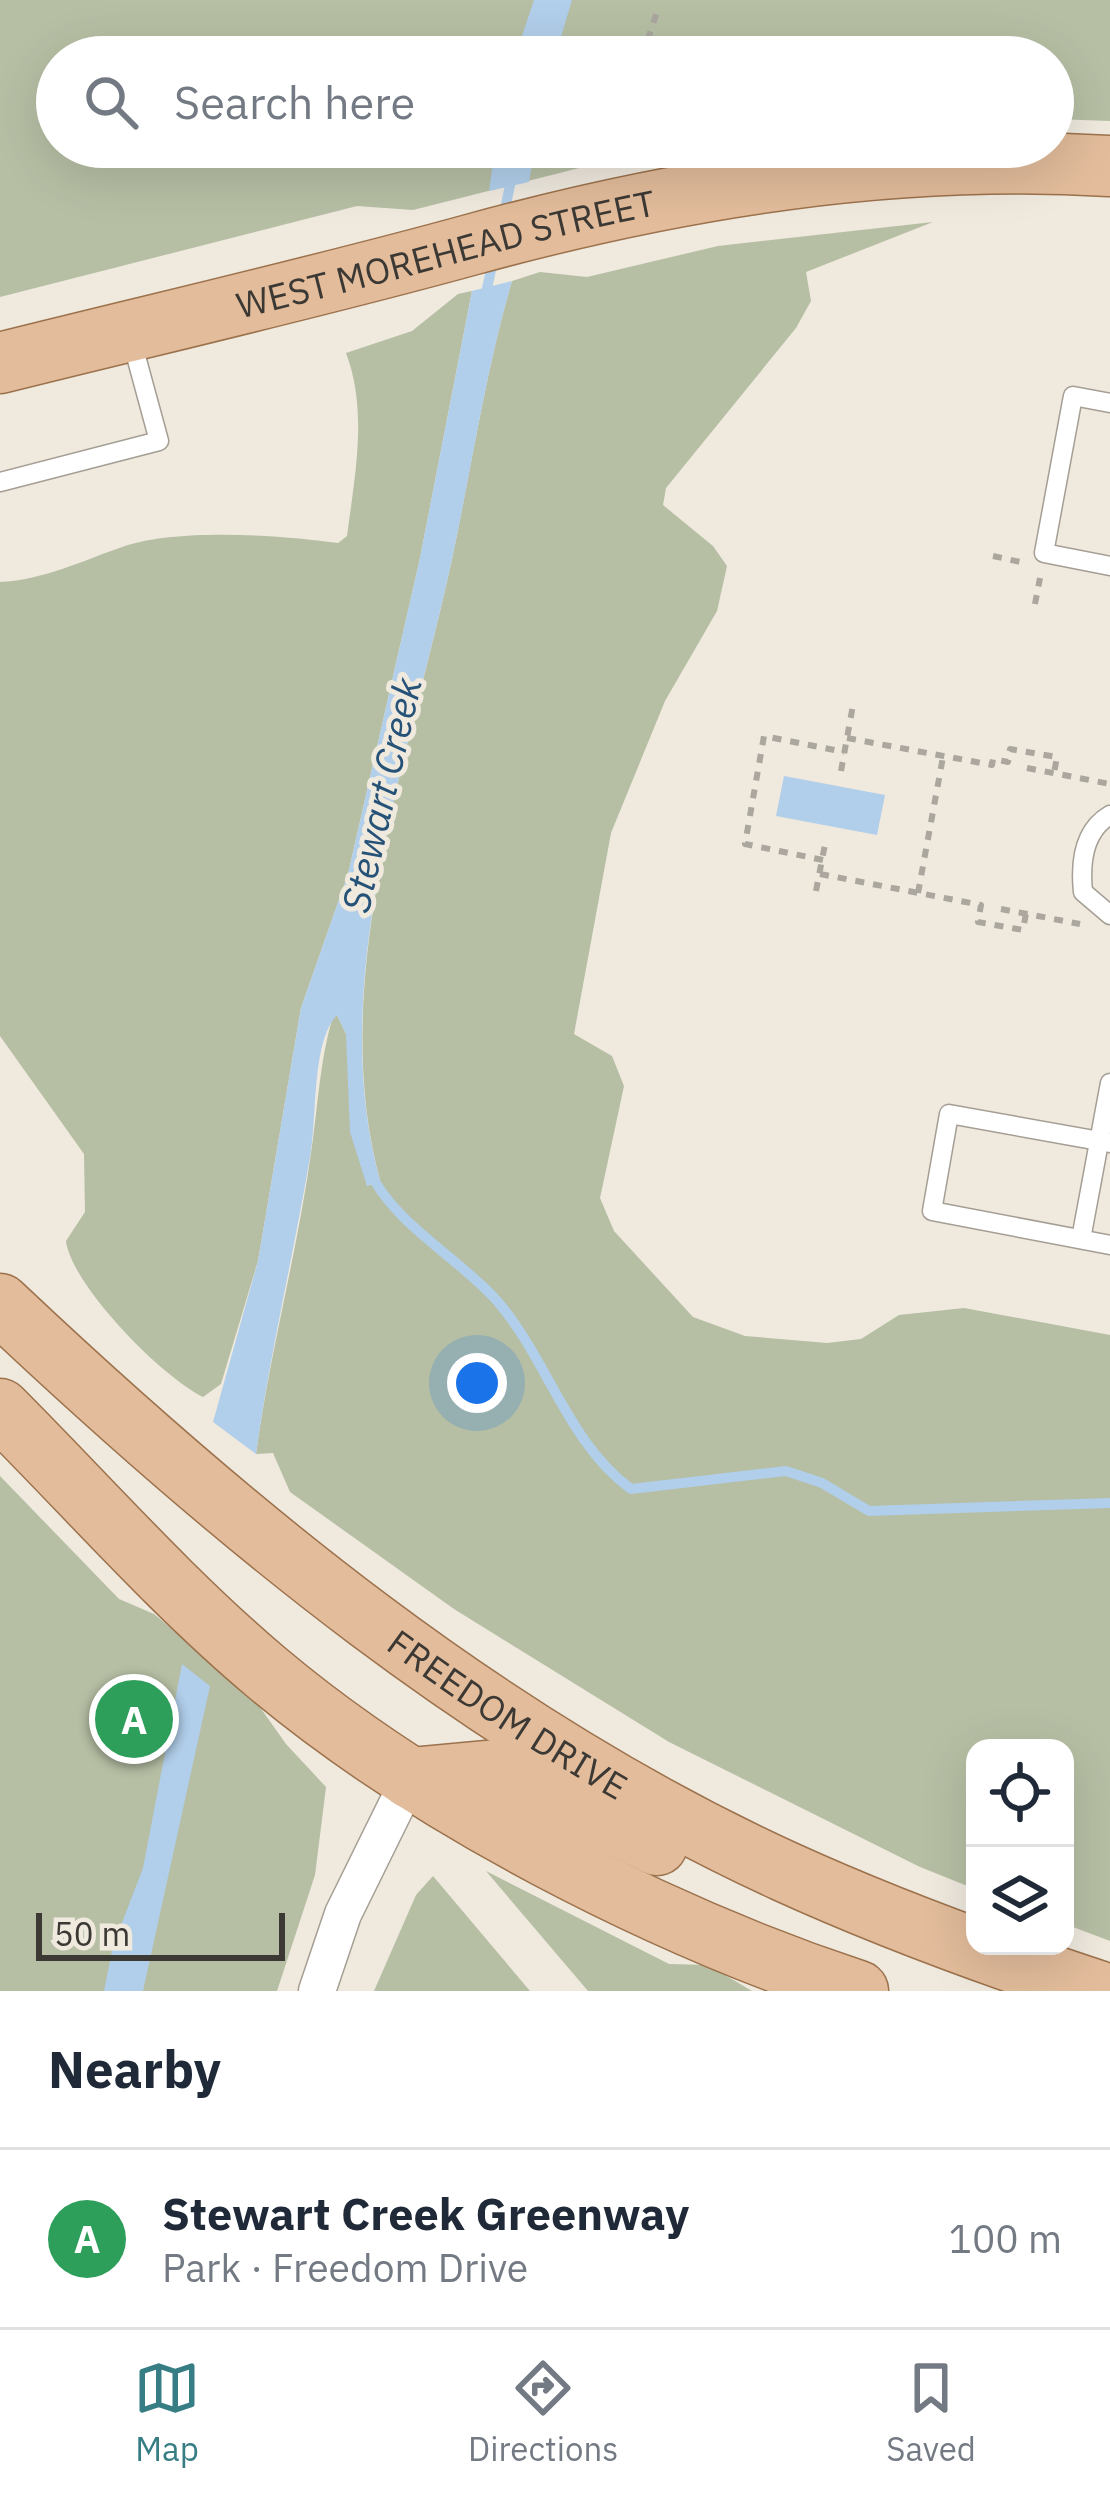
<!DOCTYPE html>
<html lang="en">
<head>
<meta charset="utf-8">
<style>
	body { margin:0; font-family:"IBM Plex Sans",sans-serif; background:#f2f2f3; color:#1f2937 }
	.controls { position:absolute; right:36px; bottom:36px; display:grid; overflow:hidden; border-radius:24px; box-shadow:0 12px 48px #0002 }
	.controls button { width:108px; height:108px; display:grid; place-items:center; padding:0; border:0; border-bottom:3px solid #e0e1e3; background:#fff; color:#1f2937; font:60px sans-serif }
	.scale { position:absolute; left:36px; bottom:30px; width:249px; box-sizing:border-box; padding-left:12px; border:6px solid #3c3935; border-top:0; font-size:33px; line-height:42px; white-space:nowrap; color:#3c3935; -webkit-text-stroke:9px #efe9de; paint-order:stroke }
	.you { position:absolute; left:477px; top:1383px; width:42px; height:42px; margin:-30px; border:9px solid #fff; border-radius:50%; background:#1a73e8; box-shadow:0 0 0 18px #1a73e833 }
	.badge { display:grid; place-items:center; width:78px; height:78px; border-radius:50%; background:#367e83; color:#fff; font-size:39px; font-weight:700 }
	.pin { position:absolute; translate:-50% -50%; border:6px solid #fff; box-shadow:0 3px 12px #0006 }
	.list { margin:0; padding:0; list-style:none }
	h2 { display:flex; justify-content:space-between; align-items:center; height:156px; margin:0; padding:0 48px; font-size:51px }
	h2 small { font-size:39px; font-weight:400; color:#747a83 }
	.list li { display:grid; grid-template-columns:78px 1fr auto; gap:36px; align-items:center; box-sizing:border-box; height:180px; padding:0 48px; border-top:3px solid #e0e1e3 }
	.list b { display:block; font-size:45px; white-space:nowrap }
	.list p { margin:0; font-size:39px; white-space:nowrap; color:#747a83 }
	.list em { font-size:39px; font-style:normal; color:#747a83 }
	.icon { flex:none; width:66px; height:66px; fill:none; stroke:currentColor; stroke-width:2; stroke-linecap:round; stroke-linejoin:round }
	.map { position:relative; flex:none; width:1110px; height:1991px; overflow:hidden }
	.search { position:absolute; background:#fff; box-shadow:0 12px 48px #0002; left:36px; right:36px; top:36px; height:132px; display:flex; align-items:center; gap:30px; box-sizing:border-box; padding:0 42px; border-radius:66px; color:#747a83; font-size:45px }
	.sheet { height:336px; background:#fff }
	nav { display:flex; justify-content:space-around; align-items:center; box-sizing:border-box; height:168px; border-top:3px solid #e0e1e3; background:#fff; font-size:33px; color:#747a83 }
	nav a { display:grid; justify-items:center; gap:6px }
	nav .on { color:#367e83 }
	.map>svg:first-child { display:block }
</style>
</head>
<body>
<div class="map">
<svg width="1110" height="1991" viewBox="0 0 1110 1991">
	<rect width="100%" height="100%" fill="#efe9de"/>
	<!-- green -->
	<g fill="#b6bfa4">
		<path d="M0,0H1110V121L1053,119V57H57V147H695L615,159L413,210L357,206L0,297Z"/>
		<path d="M933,222L806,272L811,301L796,328L666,488L663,505L713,546L727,566L717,611L665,701L611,833L574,1034L612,1056L624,1086L600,1198L614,1231L693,1317L745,1336L827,1343L861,1339L899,1315L964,1308L1110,1335V1941L1065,1924V1748H975V1889L920,1867L669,1742L454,1609L290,1492L273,1453L256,1454C270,1351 298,1250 312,1146C318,1103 320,1062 332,1019L337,1015L346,1034L367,1186L380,1180C326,982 410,754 452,559C472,465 485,373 512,281L540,272L587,277L718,246Z"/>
		<path d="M472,291L420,558L348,874L301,1008L258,1261L221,1384L203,1397C161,1376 72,1286 66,1241L85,1212L84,1154L0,1036V582C44,580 84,560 125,546C179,528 281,535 338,543L347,536C355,475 368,411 346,353L412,331L458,294Z"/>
		<path d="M0,1476L119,1599L154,1614L252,1696L286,1744L326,1787L315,1875L277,1991H0Z"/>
		<path d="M486,1871L669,1964L708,1965L752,1991H588Z"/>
		<path d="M433,1876L530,1991H374L416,1895Z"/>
	</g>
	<!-- water -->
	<g fill="#b1ceea">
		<path d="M534,0H572L555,57H515Z"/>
		<path d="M495,147H535L529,182L489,191Z"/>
		<path d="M512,281C485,373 472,466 452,559C410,754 325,983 380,1180L367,1186L350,1132L346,1034L337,1015C312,1041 317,1115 311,1151C294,1253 270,1352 256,1454L213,1422L258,1261L301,1008L348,874L420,558L472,291Z"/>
		<path d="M784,776L885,795L877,835L776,816Z"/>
		<path d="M182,1664L210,1686L143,1991H104L113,1946L143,1868Z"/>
	</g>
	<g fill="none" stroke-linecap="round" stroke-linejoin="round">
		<!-- stream -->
		<g stroke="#b1ceea" stroke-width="10">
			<path d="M504,214L518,147"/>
			<path d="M484,302L493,261"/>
			<path d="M369,1170C394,1225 459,1257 498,1302C547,1359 568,1443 631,1489L786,1471L822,1483L869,1511L1110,1503"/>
		</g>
		<defs>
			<g id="service">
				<path d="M1110,403L1073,396L1044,553L1110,566"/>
				<path d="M0,482L159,441L131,338"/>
				<path d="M1110,815C1083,831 1080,863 1083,892L1110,915"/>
				<path d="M1110,1143L949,1114L932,1211L1110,1245"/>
				<path d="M1081,1239L1110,1083"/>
			</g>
			<path id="minor" d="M317,1991L343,1914L410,1778"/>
			<g id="primary">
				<path id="s1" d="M0,363C156,324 314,288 470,245C678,188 893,153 1110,166"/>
				<path id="s2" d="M0,1304C234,1525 489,1736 784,1871C887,1918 991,1956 1098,1991"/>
				<path d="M0,1409C87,1496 171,1592 266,1672C426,1807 659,1925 858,1991"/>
				<path d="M410,1778L496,1770L657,1845"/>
			</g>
		</defs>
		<!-- service casing -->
		<use href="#service" stroke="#a49e94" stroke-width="21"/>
		<!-- minor casing -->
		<use href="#minor" stroke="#a49e94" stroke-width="39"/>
		<!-- primary casing -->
		<use href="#primary" stroke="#9c724c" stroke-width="63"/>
		<!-- path -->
		<g stroke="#aba69e" stroke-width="6" stroke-dasharray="9 9" stroke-linecap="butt">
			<path d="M642,57L657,12"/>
			<path d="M607,165L613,147"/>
			<path d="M993,556L1025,563"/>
			<path d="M1035,604L1040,578"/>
			<path d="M847,738L992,765L993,759L1008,762L1010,749L1057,757L1054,773"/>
			<path d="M1027,768L1110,784"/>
			<path d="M841,771L853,705"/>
			<path d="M823,860L745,844L764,736L844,752"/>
			<path d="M820,874L981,905L978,922L1023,930L1026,913"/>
			<path d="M816,891L826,839"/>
			<path d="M918,893L943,757"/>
			<path d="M1001,909L1080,924"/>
		</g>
		<!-- service -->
		<use href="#service" stroke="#fff" stroke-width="18"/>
		<!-- minor -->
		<use href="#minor" stroke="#fff" stroke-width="36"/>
		<!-- primary -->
		<use href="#primary" stroke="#e2bc9b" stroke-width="60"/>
	</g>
	<g text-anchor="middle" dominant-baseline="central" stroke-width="10" stroke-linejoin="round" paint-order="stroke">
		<!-- street labels -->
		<g font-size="36" fill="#3c3935" stroke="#efe9de">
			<text stroke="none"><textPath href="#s1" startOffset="459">WEST MOREHEAD STREET</textPath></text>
			<text stroke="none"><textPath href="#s2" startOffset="654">FREEDOM DRIVE</textPath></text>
		</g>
		<!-- water labels -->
		<g font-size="39" font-style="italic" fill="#275278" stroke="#efe9de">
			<text transform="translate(381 795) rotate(-77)">Stewart Creek</text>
		</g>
	</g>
</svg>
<div class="controls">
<button><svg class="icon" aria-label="locate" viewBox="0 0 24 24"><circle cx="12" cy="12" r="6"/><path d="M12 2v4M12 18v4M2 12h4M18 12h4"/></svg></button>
<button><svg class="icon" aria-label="layers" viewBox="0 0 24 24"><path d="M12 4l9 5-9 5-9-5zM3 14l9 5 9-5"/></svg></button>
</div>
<div class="scale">50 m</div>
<div class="you"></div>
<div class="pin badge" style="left:134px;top:1719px;background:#2e9e5b">A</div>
<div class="search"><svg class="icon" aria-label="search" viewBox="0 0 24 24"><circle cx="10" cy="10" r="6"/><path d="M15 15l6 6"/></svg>Search here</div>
</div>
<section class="sheet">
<h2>Nearby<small></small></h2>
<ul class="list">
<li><span class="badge" style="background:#2e9e5b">A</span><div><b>Stewart Creek Greenway</b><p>Park · Freedom Drive</p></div><em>100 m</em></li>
</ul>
</section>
<nav>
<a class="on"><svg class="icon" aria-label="map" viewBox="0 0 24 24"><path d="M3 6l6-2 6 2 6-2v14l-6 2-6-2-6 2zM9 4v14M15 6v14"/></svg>Map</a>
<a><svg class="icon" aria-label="directions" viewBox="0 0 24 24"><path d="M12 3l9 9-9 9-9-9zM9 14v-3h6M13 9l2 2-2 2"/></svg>Directions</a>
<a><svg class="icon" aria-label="saved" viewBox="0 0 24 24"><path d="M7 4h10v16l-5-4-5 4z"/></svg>Saved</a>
</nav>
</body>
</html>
